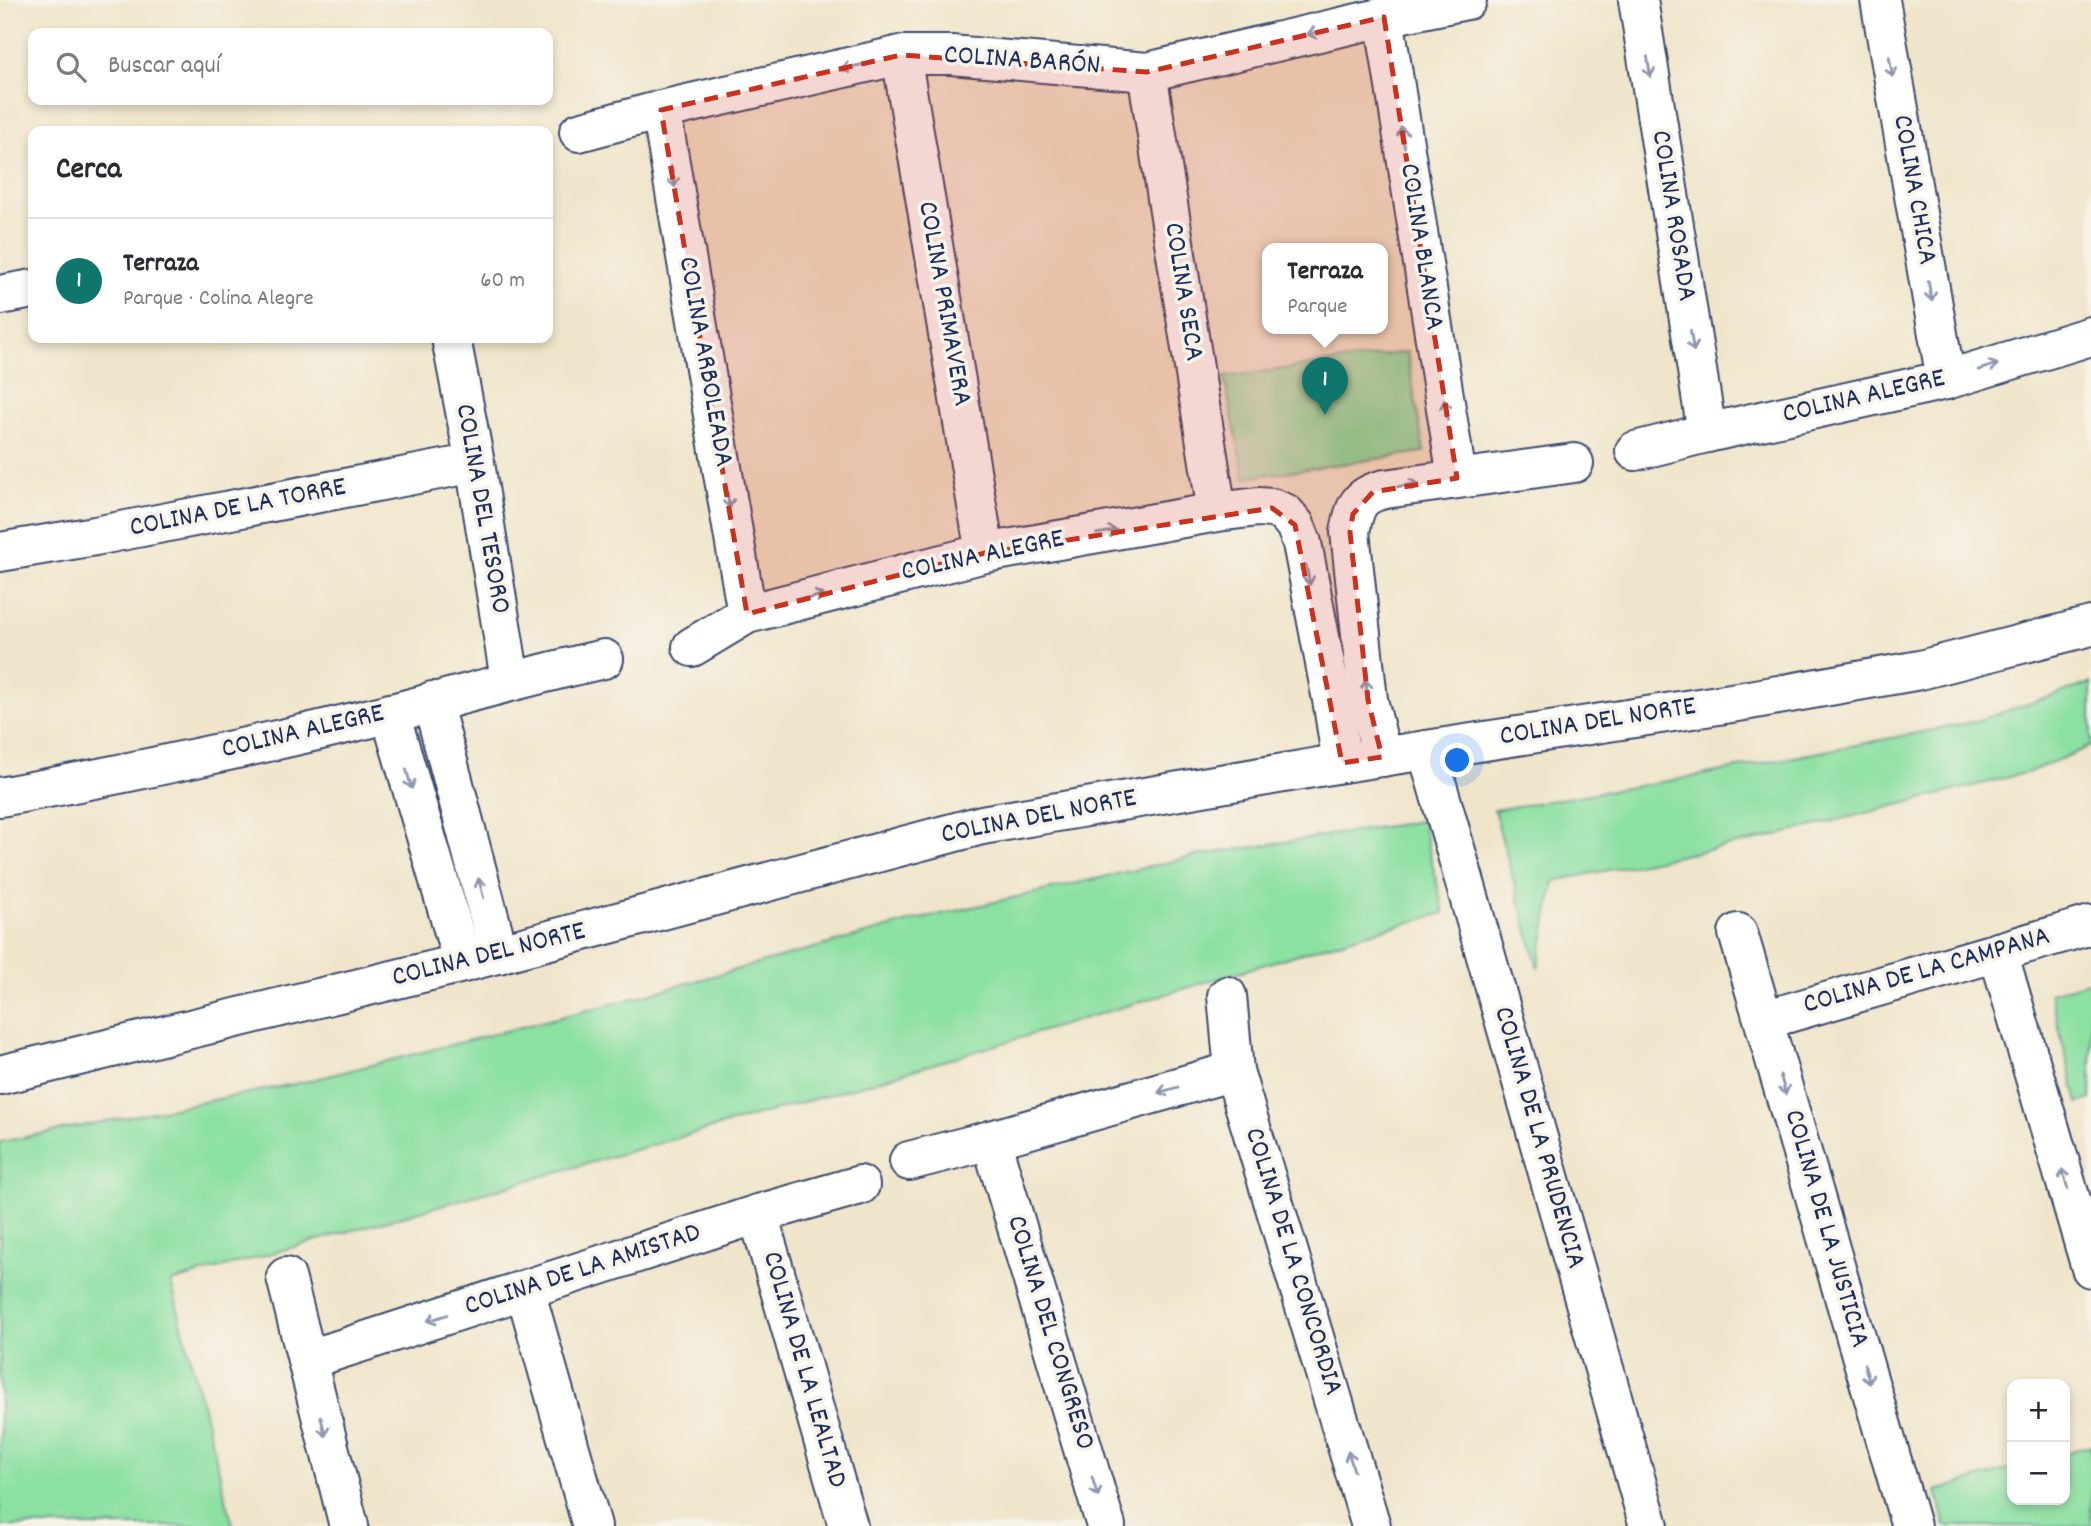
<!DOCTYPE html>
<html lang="es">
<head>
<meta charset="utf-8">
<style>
	body { margin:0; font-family:Dekko,sans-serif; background:#f7f7f7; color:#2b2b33 }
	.controls { position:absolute; right:21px; bottom:21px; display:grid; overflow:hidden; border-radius:14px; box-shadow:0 4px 10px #0003 }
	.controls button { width:63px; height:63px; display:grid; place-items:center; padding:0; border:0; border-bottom:2px solid #e1e1e2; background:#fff; color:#2b2b33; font:35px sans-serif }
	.you { position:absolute; left:1458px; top:761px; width:24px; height:24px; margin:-18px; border:5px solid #fff; border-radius:50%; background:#1a73e8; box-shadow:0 0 0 10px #1a73e833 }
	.badge { display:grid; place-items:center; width:46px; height:46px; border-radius:50%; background:#0f766e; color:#fff; font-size:23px; font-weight:700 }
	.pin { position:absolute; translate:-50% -58px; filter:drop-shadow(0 2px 4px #0008) }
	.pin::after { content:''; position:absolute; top:37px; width:24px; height:21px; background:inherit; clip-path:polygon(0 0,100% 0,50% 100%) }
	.popup { position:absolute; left:1262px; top:243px; width:126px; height:91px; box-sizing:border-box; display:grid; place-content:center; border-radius:14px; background:#fff; filter:drop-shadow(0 2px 5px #0005); font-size:23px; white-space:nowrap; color:#7c7c81 }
	.popup b { font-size:26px; color:#2b2b33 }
	.popup::after { content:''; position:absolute; left:50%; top:100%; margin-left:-14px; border:14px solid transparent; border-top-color:#fff }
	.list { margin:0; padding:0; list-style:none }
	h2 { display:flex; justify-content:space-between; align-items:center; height:91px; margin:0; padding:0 28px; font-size:30px }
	h2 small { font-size:23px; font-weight:400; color:#7c7c81 }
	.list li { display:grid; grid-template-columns:46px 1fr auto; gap:21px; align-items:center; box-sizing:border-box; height:126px; padding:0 28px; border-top:2px solid #e1e1e2 }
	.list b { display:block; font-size:26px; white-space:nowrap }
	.list p { margin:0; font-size:23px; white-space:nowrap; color:#7c7c81 }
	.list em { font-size:23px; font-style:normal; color:#7c7c81 }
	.icon { flex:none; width:38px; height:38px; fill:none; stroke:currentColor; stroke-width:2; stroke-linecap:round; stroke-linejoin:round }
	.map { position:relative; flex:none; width:2091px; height:1526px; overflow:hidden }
	.search { position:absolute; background:#fff; box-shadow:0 4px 10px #0003; left:28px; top:28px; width:525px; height:77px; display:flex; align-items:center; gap:18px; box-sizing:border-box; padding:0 24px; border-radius:14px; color:#7c7c81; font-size:26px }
	.panel { position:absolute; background:#fff; box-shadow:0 4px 10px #0003; left:28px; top:126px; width:525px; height:217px; border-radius:14px }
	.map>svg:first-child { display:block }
</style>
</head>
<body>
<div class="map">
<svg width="2091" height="1526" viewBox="0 0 2091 1526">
	<rect width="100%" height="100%" fill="#f7f3e8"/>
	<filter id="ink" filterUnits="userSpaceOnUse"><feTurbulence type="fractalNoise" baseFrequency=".0143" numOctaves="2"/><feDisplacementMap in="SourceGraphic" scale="14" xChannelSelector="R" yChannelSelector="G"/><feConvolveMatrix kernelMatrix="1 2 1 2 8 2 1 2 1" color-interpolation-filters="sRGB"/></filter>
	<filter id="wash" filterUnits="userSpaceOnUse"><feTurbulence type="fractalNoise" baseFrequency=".00686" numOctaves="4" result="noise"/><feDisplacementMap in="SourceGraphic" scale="28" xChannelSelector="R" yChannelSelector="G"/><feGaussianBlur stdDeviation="1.57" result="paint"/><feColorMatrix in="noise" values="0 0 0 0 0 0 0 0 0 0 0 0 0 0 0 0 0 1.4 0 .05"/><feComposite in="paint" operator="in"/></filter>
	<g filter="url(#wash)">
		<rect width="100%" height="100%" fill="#f0e5ca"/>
		<!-- green -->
		<g fill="#8be0a2" stroke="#538880" stroke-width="2">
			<path d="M1407,352L1424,452L1245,478L1224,377Z"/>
			<path d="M2091,683V746L2029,772L1762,839L1554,881L1538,968L1494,810L1697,776L1973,722Z"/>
			<path d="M1422,821L1444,913L1362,935L860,1086L171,1282L233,1526H0V1142L304,1082L612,1004L916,920L1195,856Z"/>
			<path d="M2091,981V1099L2078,1103L2050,993Z"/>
			<path d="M2091,1445V1526H1945L1936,1491L2012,1468V1500H2065V1453Z"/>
		</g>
	</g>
	<g filter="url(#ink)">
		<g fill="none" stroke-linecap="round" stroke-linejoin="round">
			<defs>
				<g id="minor">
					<path d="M1638,0L1707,433"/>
					<path d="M1880,0L1946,380"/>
					<path d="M1384,17L1457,478"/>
					<path d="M901,55L985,553"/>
					<path d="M1147,72L1217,512"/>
					<path d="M661,110L747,614"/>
					<path d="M579,132L661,110L901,55H951L1147,72L1384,17L1467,0"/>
					<path d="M0,295L33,289"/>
					<path d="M451,338L475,463L510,680"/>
					<path d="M1635,451L1707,433L1946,380L2091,336"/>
					<path d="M0,552L95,536L475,463"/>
					<path d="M692,647L747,614L985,553L1217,512L1258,507L1272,508L1285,513L1295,525L1302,543L1333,705L1342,763"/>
					<path d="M432,701L499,954"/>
					<path d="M390,713L463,963"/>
					<path d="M1427,750L1649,1526"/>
					<path d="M1382,757L1368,700L1350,532C1355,506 1358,495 1385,489L1574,463"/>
					<path d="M0,797C130,773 260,745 388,714C460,696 531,675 604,659"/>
					<path d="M1738,933L1911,1526"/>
					<path d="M1998,952L2091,1268"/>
					<path d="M1227,996L1234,1071L1371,1526"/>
					<path d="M1764,1020L2091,925"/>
					<path d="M0,1075L463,963L982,825L1342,763L1744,701L1920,670L2091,626"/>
					<path d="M991,1140L1106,1526"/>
					<path d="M909,1161L991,1140L1234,1071"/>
					<path d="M758,1214L848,1526"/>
					<path d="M286,1277L349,1526"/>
					<path d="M525,1290L592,1526"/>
					<path d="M307,1360L758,1214L860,1185"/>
				</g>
			</defs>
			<!-- minor casing -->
			<use href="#minor" stroke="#3b4a6e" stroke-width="42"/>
			<!-- minor -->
			<use href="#minor" stroke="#fff" stroke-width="38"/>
		</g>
		<!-- one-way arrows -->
		<defs><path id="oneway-shaft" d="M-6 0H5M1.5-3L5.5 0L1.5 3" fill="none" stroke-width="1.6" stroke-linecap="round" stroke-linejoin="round" transform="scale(1.75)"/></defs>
		<g stroke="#8d97ae">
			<use href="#oneway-shaft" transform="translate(1317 32) rotate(167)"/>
			<use href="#oneway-shaft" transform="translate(851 67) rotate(167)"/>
			<use href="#oneway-shaft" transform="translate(1649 67) rotate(81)"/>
			<use href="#oneway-shaft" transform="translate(1891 67) rotate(80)"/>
			<use href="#oneway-shaft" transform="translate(1403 137) rotate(-99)"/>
			<use href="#oneway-shaft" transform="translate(673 177) rotate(80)"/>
			<use href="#oneway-shaft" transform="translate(1930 291) rotate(80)"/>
			<use href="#oneway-shaft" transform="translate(1692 341) rotate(81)"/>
			<use href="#oneway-shaft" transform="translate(1988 367) rotate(-17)"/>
			<use href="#oneway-shaft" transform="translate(1446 410) rotate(-99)"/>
			<use href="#oneway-shaft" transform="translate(1408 485) rotate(-9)"/>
			<use href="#oneway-shaft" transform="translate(728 498) rotate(80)"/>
			<use href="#oneway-shaft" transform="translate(1107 532) rotate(-10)"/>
			<use href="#oneway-shaft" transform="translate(1308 575) rotate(79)"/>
			<use href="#oneway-shaft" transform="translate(814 597) rotate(-14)"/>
			<use href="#oneway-shaft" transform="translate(1367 690) rotate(-97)"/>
			<use href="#oneway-shaft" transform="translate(409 779) rotate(74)"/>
			<use href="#oneway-shaft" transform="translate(481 888) rotate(-105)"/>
			<use href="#oneway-shaft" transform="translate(1783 1085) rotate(74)"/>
			<use href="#oneway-shaft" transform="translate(1168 1090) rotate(164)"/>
			<use href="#oneway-shaft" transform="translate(2065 1179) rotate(-106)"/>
			<use href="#oneway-shaft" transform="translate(437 1318) rotate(162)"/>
			<use href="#oneway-shaft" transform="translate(1867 1374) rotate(74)"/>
			<use href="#oneway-shaft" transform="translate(323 1426) rotate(76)"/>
			<use href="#oneway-shaft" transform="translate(1351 1461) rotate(-107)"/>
			<use href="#oneway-shaft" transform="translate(1095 1487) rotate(73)"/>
		</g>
	</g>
	<!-- marked area -->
	<path fill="#c8321e" fill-opacity="0.2" stroke="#c8321e" stroke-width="5" stroke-dasharray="14 9" stroke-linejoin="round" d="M1384,17L1457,478L1373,492L1353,514L1350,532L1368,700L1382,757L1342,763L1295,525L1272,508L985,553L747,614L661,110L901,55L1147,72Z"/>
	<g text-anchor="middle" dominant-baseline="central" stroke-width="7" stroke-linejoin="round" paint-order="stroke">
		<!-- street labels -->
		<g font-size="28" fill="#1b2f5e" stroke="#f7f3e8">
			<text transform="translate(1022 62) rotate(4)">COLINA BARÓN</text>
			<text transform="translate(1913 190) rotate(80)">COLINA CHICA</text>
			<text transform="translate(1672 216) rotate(81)">COLINA ROSADA</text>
			<text transform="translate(1420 247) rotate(81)">COLINA BLANCA</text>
			<text transform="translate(1182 292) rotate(81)">COLINA SECA</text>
			<text transform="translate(943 304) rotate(80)">COLINA PRIMAVERA</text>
			<text transform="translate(704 362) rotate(80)">COLINA ARBOLEADA</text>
			<text transform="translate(1864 398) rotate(-13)">COLINA ALEGRE</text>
			<text transform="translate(238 509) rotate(-11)">COLINA DE LA TORRE</text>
			<text transform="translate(481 509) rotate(80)">COLINA DEL TESORO</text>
			<text transform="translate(983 557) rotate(-12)">COLINA ALEGRE</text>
			<text transform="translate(1598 723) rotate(-9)">COLINA DEL NORTE</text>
			<text transform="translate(303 733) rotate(-13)">COLINA ALEGRE</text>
			<text transform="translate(1039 818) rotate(-11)">COLINA DEL NORTE</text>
			<text transform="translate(489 956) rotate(-14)">COLINA DEL NORTE</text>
			<text transform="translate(1927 972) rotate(-16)">COLINA DE LA CAMPANA</text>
			<text transform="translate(1538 1138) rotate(74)">COLINA DE LA PRUDENCIA</text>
			<text transform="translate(1825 1229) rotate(74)">COLINA DE LA JUSTICIA</text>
			<text transform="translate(1292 1262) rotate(73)">COLINA DE LA CONCORDIA</text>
			<text transform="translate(583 1271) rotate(-18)">COLINA DE LA AMISTAD</text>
			<text transform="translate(1049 1333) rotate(73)">COLINA DEL CONGRESO</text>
			<text transform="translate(803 1370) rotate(74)">COLINA DE LA LEALTAD</text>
		</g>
	</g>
</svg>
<div class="controls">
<button>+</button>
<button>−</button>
</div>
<div class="you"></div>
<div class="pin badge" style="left:1325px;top:415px">1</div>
<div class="popup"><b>Terraza</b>Parque</div>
<div class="search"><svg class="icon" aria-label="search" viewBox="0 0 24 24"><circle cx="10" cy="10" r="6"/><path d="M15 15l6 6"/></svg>Buscar aquí</div>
<section class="panel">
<h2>Cerca<small></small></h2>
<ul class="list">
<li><span class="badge">1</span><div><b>Terraza</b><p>Parque · Colina Alegre</p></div><em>60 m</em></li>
</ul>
</section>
</div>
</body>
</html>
